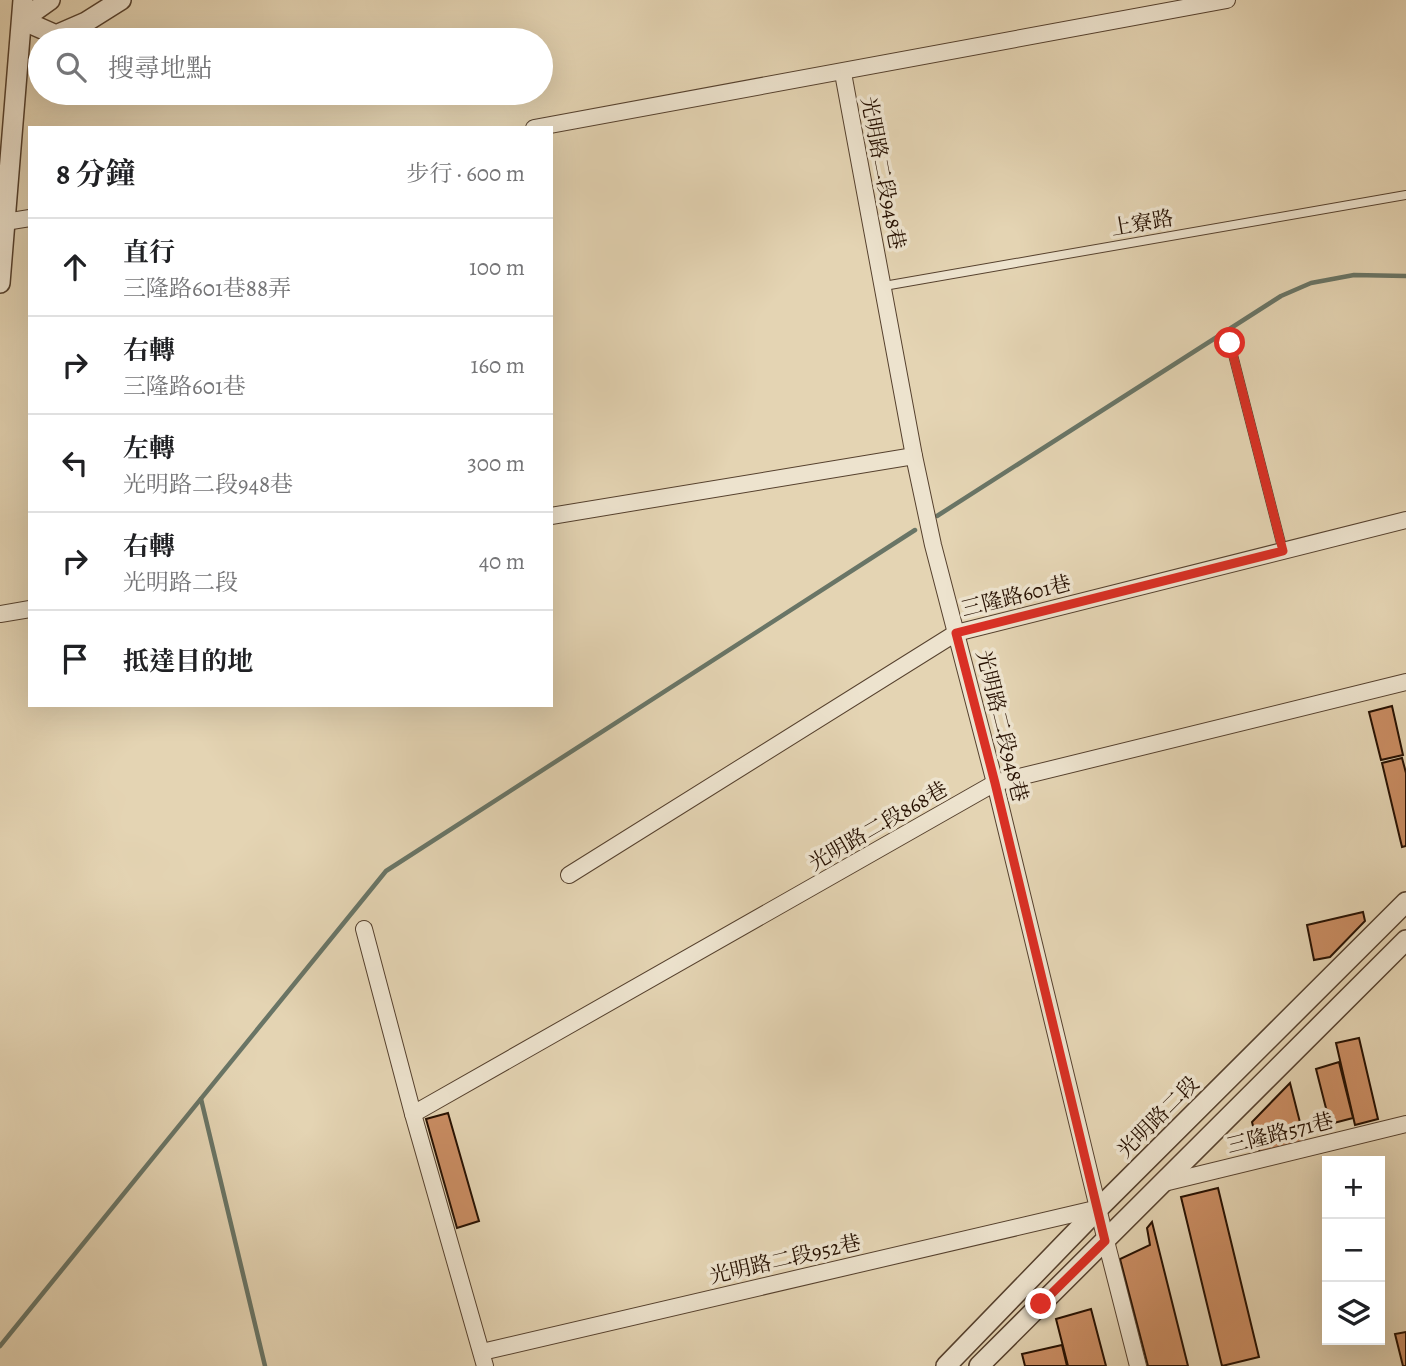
<!DOCTYPE html>
<html lang="zh-TW">
<head>
<meta charset="utf-8">
<style>
	body { margin:0; font-family:Alegreya,"Noto Serif TC",serif; background:#f6f6f6; color:#202124 }
	.controls { position:absolute; right:21px; bottom:21px; display:grid; overflow:hidden; border-radius:0px; box-shadow:0 7px 28px #0002 }
	.controls button { width:63px; height:63px; display:grid; place-items:center; padding:0; border:0; border-bottom:2px solid #e0e0e0; background:#fff; color:#202124; font:35px sans-serif }
	.stop { position:absolute; width:21px; height:21px; margin:-16px; border:5px solid #d93025; border-radius:50%; background:#fff }
	.stop.end { background:#d93025; border-color:#fff; box-shadow:0 2px 7px #0008 }
	.list { margin:0; padding:0; list-style:none }
	h2 { display:flex; justify-content:space-between; align-items:center; height:91px; margin:0; padding:0 28px; font-size:30px }
	h2 small { font-size:23px; font-weight:400; color:#757577 }
	.list li { display:grid; grid-template-columns:46px 1fr auto; gap:21px; align-items:center; box-sizing:border-box; height:98px; padding:0 28px; border-top:2px solid #e0e0e0 }
	.list b { display:block; font-size:26px; white-space:nowrap }
	.list p { margin:0; font-size:23px; white-space:nowrap; color:#757577 }
	.list em { font-size:23px; font-style:normal; color:#757577 }
	.icon { flex:none; width:38px; height:38px; fill:none; stroke:currentColor; stroke-width:2; stroke-linecap:round; stroke-linejoin:round }
	.map { position:relative; flex:none; width:1406px; height:1366px; overflow:hidden }
	.search { position:absolute; background:#fff; box-shadow:0 7px 28px #0002; left:28px; top:28px; width:525px; height:77px; display:flex; align-items:center; gap:18px; box-sizing:border-box; padding:0 24px; border-radius:38px; color:#757577; font-size:26px }
	.panel { position:absolute; background:#fff; box-shadow:0 7px 28px #0002; left:28px; top:126px; width:525px; height:581px; border-radius:0px }
	.map>svg:first-child { display:block }
</style>
</head>
<body>
<div class="map">
<svg width="1406" height="1366" viewBox="0 0 1406 1366">
	<rect width="100%" height="100%" fill="#e4d4b3"/>
	<filter id="stains"><feTurbulence type="fractalNoise" baseFrequency=".00286" numOctaves="4"/><feColorMatrix values="0 0 0 0 .2 0 0 0 0 .09 0 0 0 0 .02 0 0 0 .5 -.17"/></filter>
	<radialGradient id="worn" r=".72"><stop offset=".6" stop-color="#630" stop-opacity="0"/><stop offset="1" stop-color="#630" stop-opacity=".3"/></radialGradient>
	<g fill="none" stroke-linecap="round" stroke-linejoin="round">
		<!-- stream -->
		<g stroke="#697566" stroke-width="4.5">
			<path d="M937,516L1281,296L1311,283L1354,275L1406,276"/>
			<path d="M201,1099L265,1366"/>
			<path d="M0,1346L386,871L915,530"/>
		</g>
	</g>
	<!-- building -->
	<g fill="#ca8d63" stroke="#261001" stroke-width="2">
		<path d="M1392,706L1403,755L1381,760L1369,712Z"/>
		<path d="M1402,758L1406,773V846L1402,847L1382,763Z"/>
		<path d="M1363,912L1365,921L1330,957L1314,960L1307,925Z"/>
		<path d="M1359,1038L1378,1119L1355,1125L1336,1043Z"/>
		<path d="M1339,1062L1353,1118L1330,1124L1316,1069Z"/>
		<path d="M1290,1083L1305,1142L1260,1153L1252,1122Z"/>
		<path d="M448,1113L479,1221L457,1228L426,1119Z"/>
		<path d="M1218,1188L1259,1357L1222,1366L1181,1197Z"/>
		<path d="M1152,1222L1188,1366H1148L1120,1259L1150,1245L1147,1228Z"/>
		<path d="M1091,1309L1106,1366H1068L1056,1319Z"/>
		<path d="M1406,1332V1366H1403L1395,1334Z"/>
		<path d="M1062,1345L1067,1366H1025L1022,1354Z"/>
	</g>
	<g fill="none" stroke-linecap="round" stroke-linejoin="round">
		<defs>
			<g id="service">
				<path d="M884,286L1406,195"/>
				<path d="M1230,343L1283,551"/>
			</g>
			<g id="minor">
				<path d="M843,73L914,456L933,545L995,783L1106,1241L1138,1366"/>
				<path d="M534,128L1227,0"/>
				<path d="M5,222L30,218"/>
				<path d="M551,516L914,456"/>
				<path d="M0,614L30,609"/>
				<path d="M569,875L956,633L1406,520"/>
				<path d="M364,929L413,1114L485,1366"/>
				<path d="M413,1114L995,783L1406,682"/>
				<path d="M1164,1183L1406,1124"/>
				<path d="M482,1352L1099,1208"/>
			</g>
			<g id="tertiary">
				<path d="M22,20L56,35L86,22L121,0"/>
				<path d="M22,20L50,0"/>
				<path d="M0,283L23,0"/>
				<path d="M946,1366L1099,1208L1406,902"/>
				<path d="M979,1366L1406,940"/>
			</g>
		</defs>
		<!-- service casing -->
		<use href="#service" stroke="#56412e" stroke-width="10"/>
		<!-- minor casing -->
		<use href="#minor" stroke="#56412e" stroke-width="18"/>
		<!-- tertiary casing -->
		<use href="#tertiary" stroke="#56412e" stroke-width="22"/>
		<!-- service -->
		<use href="#service" stroke="#ede3ce" stroke-width="8"/>
		<!-- minor -->
		<use href="#minor" stroke="#ede3ce" stroke-width="16"/>
		<!-- tertiary -->
		<use href="#tertiary" stroke="#ede3ce" stroke-width="19"/>
	</g>
	<g fill="none" stroke-linecap="round" stroke-linejoin="round">
		<!-- route -->
		<path stroke="#d93025" stroke-width="9" d="M1041,1304L1105,1241L995,783L956,633L1283,551L1230,343"/>
	</g>
	<g text-anchor="middle" dominant-baseline="central" stroke-width="7" stroke-linejoin="round" paint-order="stroke">
		<!-- street labels -->
		<g font-size="21" fill="#261001" stroke="#ede3ce">
			<text transform="translate(883 173) rotate(79)">光明路二段948巷</text>
			<text transform="translate(1142 223) rotate(-10)">上寮路</text>
			<text transform="translate(1016 596) rotate(-14)">三隆路601巷</text>
			<text transform="translate(1002 726) rotate(76)">光明路二段948巷</text>
			<text transform="translate(878 826) rotate(-30)">光明路二段868巷</text>
			<text transform="translate(1158 1117) rotate(-45)">光明路二段</text>
			<text transform="translate(1280 1133) rotate(-14)">三隆路571巷</text>
			<text transform="translate(785 1259) rotate(-13)">光明路二段952巷</text>
		</g>
	</g>
	<rect width="100%" height="100%" filter="url(#stains)"/>
	<rect width="100%" height="100%" fill="url(#worn)"/>
</svg>
<div class="controls">
<button>+</button>
<button>−</button>
<button><svg class="icon" aria-label="layers" viewBox="0 0 24 24"><path d="M12 4l9 5-9 5-9-5zM3 14l9 5 9-5"/></svg></button>
</div>
<div class="stop" style="left:1230px;top:343px"></div>
<div class="stop end" style="left:1041px;top:1304px"></div>
<div class="search"><svg class="icon" aria-label="search" viewBox="0 0 24 24"><circle cx="10" cy="10" r="6"/><path d="M15 15l6 6"/></svg>搜尋地點</div>
<section class="panel">
<h2>8 分鐘<small>步行 · 600 m</small></h2>
<ul class="list">
<li><svg class="icon" aria-label="ahead" viewBox="0 0 24 24"><path d="M12 20V5M6 11l6-6 6 6"/></svg><div><b>直行</b><p>三隆路601巷88弄</p></div><em>100 m</em></li>
<li><svg class="icon" aria-label="right" viewBox="0 0 24 24"><path d="M7 20v-9h11M14 6l5 5-5 5"/></svg><div><b>右轉</b><p>三隆路601巷</p></div><em>160 m</em></li>
<li><svg class="icon" aria-label="left" viewBox="0 0 24 24"><path d="M17 20v-9H6M10 6l-5 5 5 5"/></svg><div><b>左轉</b><p>光明路二段948巷</p></div><em>300 m</em></li>
<li><svg class="icon" aria-label="right" viewBox="0 0 24 24"><path d="M7 20v-9h11M14 6l5 5-5 5"/></svg><div><b>右轉</b><p>光明路二段</p></div><em>40 m</em></li>
<li><svg class="icon" aria-label="arrive" viewBox="0 0 24 24"><path d="M6 21V4h12l-3 4 3 4H6"/></svg><div><b>抵達目的地</b></div></li>
</ul>
</section>
</div>
</body>
</html>
